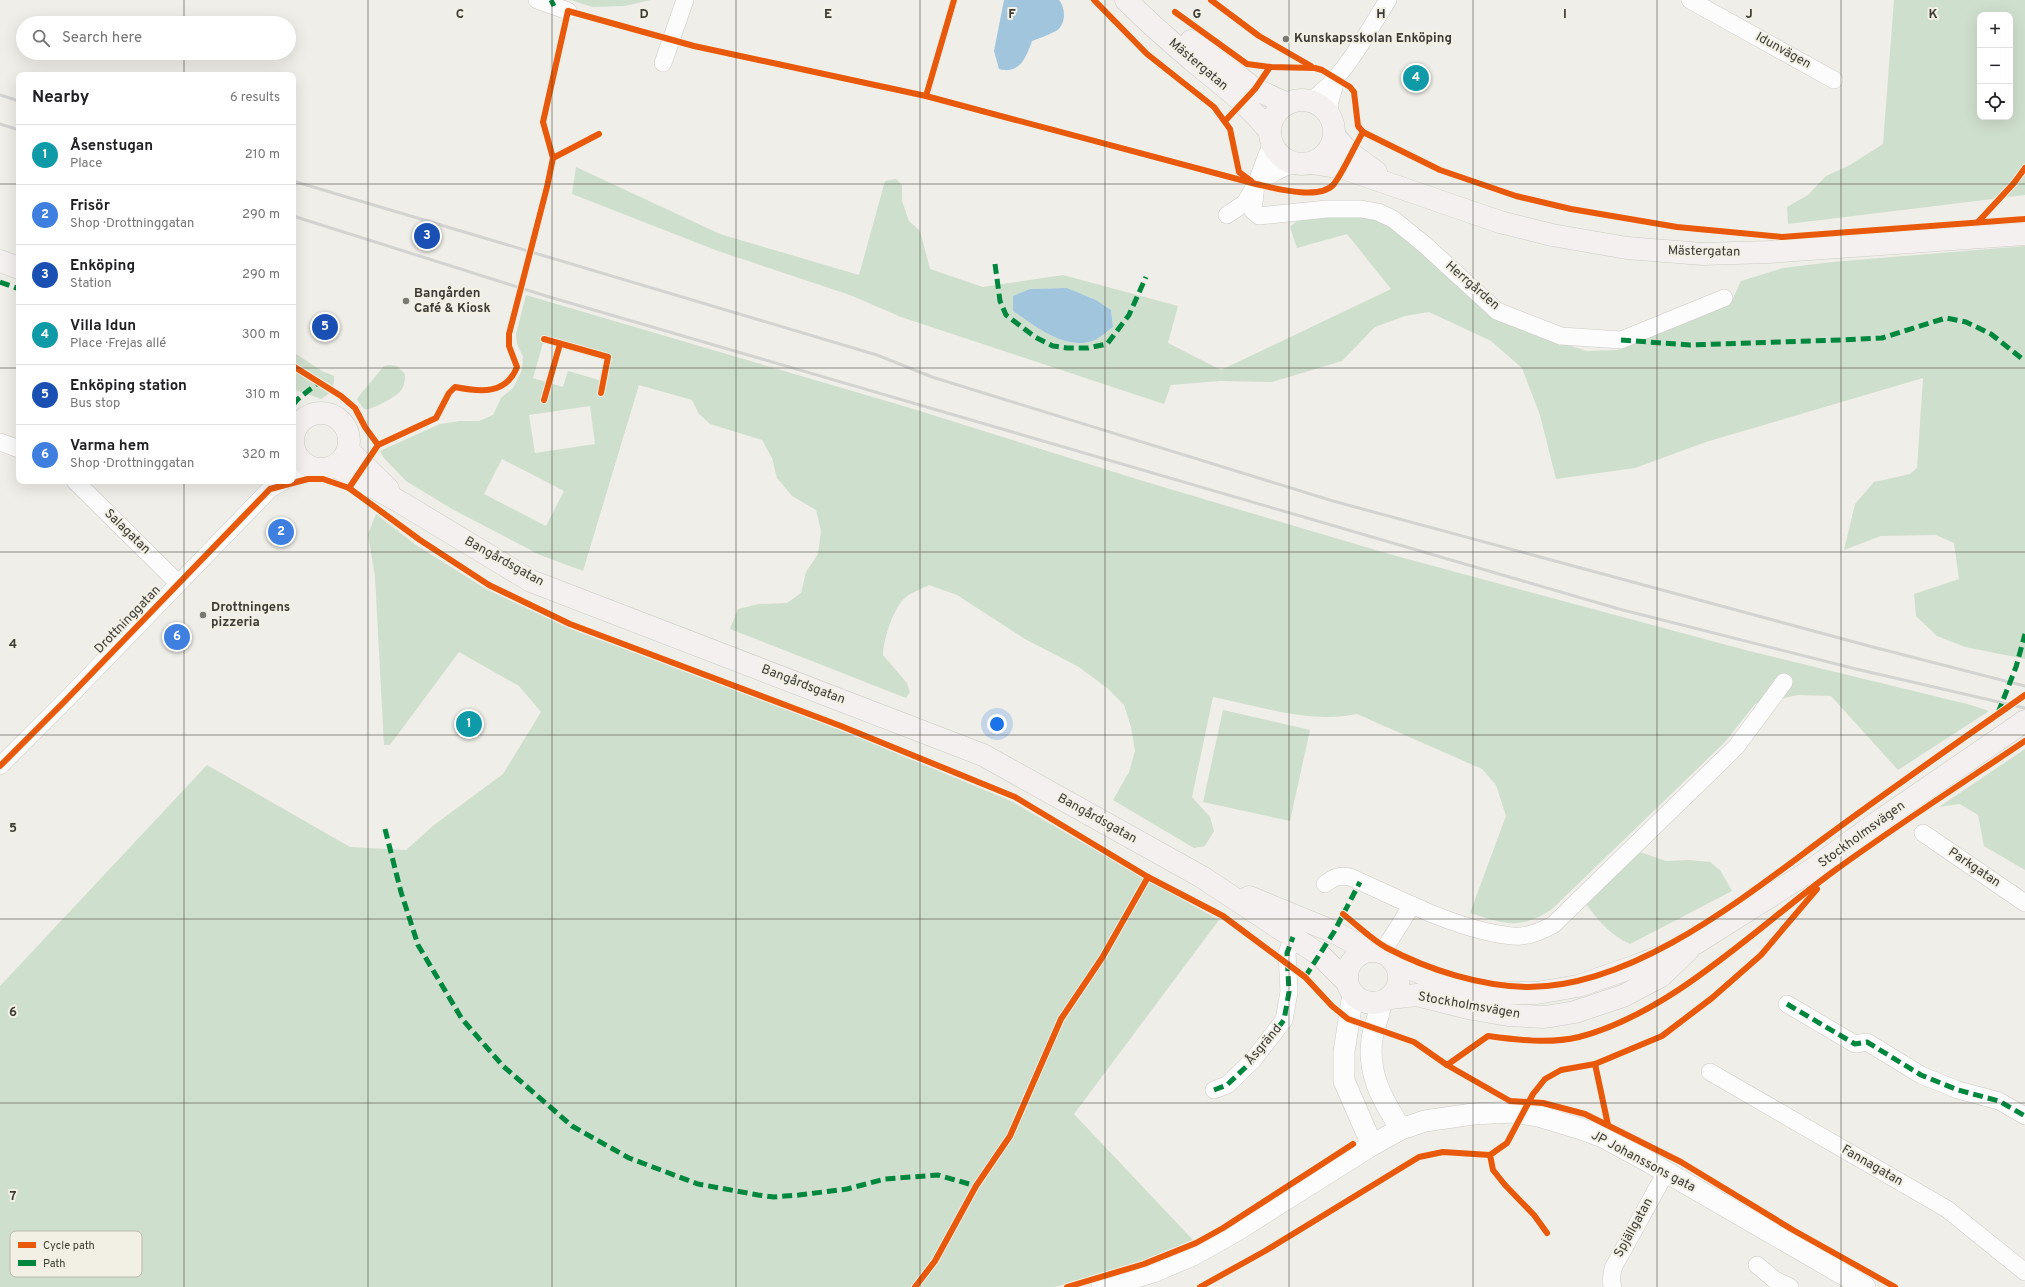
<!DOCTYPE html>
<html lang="en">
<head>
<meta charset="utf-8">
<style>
	body { margin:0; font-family:Overpass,sans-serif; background:#f6f6f6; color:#202124 }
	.controls { position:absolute; right:12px; top:12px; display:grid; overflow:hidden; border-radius:8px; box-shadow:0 4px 16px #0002 }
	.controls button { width:36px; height:36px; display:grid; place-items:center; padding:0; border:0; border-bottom:1px solid #e0e0e0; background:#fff; color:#202124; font:20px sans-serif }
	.you { position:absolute; left:997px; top:724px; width:14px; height:14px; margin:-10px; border:3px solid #fff; border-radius:50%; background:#1a73e8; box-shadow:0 0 0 6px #1a73e833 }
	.badge { display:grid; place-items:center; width:26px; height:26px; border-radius:50%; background:#7a7974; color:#fff; font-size:13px; font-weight:700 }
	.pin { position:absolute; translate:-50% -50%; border:2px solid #fff; box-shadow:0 1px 4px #0006 }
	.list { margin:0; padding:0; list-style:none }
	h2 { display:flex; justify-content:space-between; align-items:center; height:52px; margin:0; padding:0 16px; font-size:17px }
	h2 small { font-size:13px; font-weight:400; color:#757577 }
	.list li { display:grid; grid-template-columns:26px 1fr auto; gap:12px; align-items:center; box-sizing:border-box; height:60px; padding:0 16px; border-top:1px solid #e0e0e0 }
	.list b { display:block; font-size:15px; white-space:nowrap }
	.list p { margin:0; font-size:13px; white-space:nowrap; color:#757577 }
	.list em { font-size:13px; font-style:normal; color:#757577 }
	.icon { flex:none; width:22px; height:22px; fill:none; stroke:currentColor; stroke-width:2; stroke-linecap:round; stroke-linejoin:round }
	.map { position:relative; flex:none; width:2025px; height:1287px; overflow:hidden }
	.search { position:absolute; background:#fff; box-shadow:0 4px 16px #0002; left:16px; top:16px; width:280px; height:44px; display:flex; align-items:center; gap:10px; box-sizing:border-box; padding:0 14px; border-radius:22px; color:#757577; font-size:15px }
	.panel { position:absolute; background:#fff; box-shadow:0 4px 16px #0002; left:16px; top:72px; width:280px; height:412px; border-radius:8px }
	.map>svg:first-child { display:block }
</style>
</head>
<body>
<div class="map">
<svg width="2025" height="1287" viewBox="0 0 2025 1287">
	<rect width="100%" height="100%" fill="#efeee8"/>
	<!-- green -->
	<g fill="#cfdfcd" fill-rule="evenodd">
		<path d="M571,0H651L624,6L592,7Z"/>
		<path d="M1894,0H2025V195L1788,224L1787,207L1808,195L1826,176L1850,165L1883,144ZM1980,15H2010V117H1980Z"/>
		<path d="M576,167L720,234L859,275L885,181L896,179L902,185V201L909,221L920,231L930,269L983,287L1063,275L1178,306L1168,343L1221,370L1391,289L1347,234L1297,248L1290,227L1299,219L1361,215L1376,219L1390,225L1495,316L1558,342L1587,351L1617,350L1694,319L1733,298L1741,281L1783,268L1832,262L2025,246V659L1965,647L1937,636L1916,616L1914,594L1959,579L1954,543L1936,535L1881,536L1844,550L1855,504L1874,482L1910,474L1917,468L1923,378L1706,442L1635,468L1556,479L1540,415L1522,368L1491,341L1429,312L1405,316L1375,327L1342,361L1272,382L1220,381L1171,385L1164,404L901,317L850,295L718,251L572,194ZM1067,288L1096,300L1111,310L1113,327C1108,331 1101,337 1095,340C1066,352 1035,326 1013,311L1031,289Z"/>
		<path d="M526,295L907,407L1143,481L1389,554L1749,651L1971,705L1989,711L1898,770L1831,696L1798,695L1755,704L1725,742L1551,910C1518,930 1505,924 1470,913L1506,816L1496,785L1482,769L1357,714C1310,724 1259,706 1213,697L1192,797L1210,817L1214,831L1205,846L1194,848L1113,800L1129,772L1135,751L1131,727L1124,705L1107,688L1079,667L1025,639L957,595L929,585C922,589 912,592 906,597C894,606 883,640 883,655L907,683L910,692L906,698L730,629L738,609L759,604L787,603L801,593L806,572L818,554L821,531L816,510L792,496L777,478L772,458L762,440L710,424L699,414L692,400L639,385L583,571L540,555L452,509L406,481L384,458L380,451L440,424L460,421H479L493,415L501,398L513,388L522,370L523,357L517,344L516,334ZM543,343L604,360L599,380L568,371L563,387L533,378ZM590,406L595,444L535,453L529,415ZM502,459L564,491L546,526L484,494Z"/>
		<path d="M293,352L322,371L334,376C334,388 332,393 321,399L293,389Z"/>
		<path d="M390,365L397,366L405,374C405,379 405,384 402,389C398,396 371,411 364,409L357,400L359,396L384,366Z"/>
		<path d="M376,514L416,545L486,589L568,628L840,730L1011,801L1135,873L1219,920L1074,1114L1193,1240L1143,1261L1055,1287H0V986L207,765L350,847L406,850L434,825L503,774L541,712L519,686L459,652L390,745H384L375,577L368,534Z"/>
		<path d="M1223,710L1310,730L1290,821L1203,802Z"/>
		<path d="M2025,749V870L1984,846L1978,815L1960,804L1939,807Z"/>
		<path d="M1640,852L1666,861L1689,860L1710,862L1720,870L1732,891L1630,944C1610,935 1599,921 1585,903Z"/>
	</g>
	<!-- water -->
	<g fill="#a0c5dc">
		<path d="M1004,0H1059C1066,8 1066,25 1056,31C1048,35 1040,38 1032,41C1026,57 1020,75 999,69L994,51Z"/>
		<path d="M1067,288L1096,300L1111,310L1113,327C1108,331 1101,337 1095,340C1066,352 1035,326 1013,311V296L1030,289Z"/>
	</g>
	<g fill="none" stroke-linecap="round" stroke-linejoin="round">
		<defs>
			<g id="minor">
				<path d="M537,0L568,11"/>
				<path d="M1690,0L1834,80"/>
				<path d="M663,63L685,0"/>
				<path d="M1310,101C1344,79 1366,34 1388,0"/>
				<path d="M1332,121L1329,105L1336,80"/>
				<path d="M1256,184L1253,211L1259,216L1327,209H1361L1378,212L1393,219L1425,245L1497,311L1561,336L1621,340L1724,298"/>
				<path d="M1256,184L1275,172L1294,163"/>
				<path d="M1227,215L1245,203L1256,184L1272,142"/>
				<path d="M0,442L19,449"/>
				<path d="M293,475L307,466"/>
				<path d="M75,481L178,583"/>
				<path d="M0,766L64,702L270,489L284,481"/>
				<path d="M1923,833L2025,903"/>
				<path d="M1325,884C1334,877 1339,875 1350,877C1396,897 1439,921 1488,932C1498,934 1510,937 1521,936C1533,935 1543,930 1553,925L1736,747L1784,682"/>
				<path d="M1382,953L1412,905"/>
				<path d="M1787,1004L1855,1044L1867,1042L1921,1075L1958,1090L1999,1101L2025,1116"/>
				<path d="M1710,1072L1947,1209L2025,1272"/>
				<path d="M1214,1090L1227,1085L1253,1060L1284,1020L1289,992L1287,953L1293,937"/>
				<path d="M1757,1265L1775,1280L1790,1287"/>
				<path d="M1613,1287L1611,1282L1613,1268L1666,1172"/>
			</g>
			<g id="tertiary">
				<path d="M1353,994L1344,1052V1081L1372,1145"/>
				<path d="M1381,1003C1379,1016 1374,1027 1372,1039C1367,1074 1383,1101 1401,1129"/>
				<path d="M1102,1287L1153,1272L1193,1255L1234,1232L1372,1145L1401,1129L1425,1121L1473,1114L1513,1112L1538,1116L1581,1129L1603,1137L1640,1157L1865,1287"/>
			</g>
			<g id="secondary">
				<path d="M1126,0C1149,23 1173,44 1198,65C1224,86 1250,106 1270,132"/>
				<path d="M1191,41L1255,89L1287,104"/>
				<circle cx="1302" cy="132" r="32"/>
				<path d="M1334,136L1350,153L1376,172"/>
				<path d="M1311,163L1343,168L1500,222L1552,235L1627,248L1703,254L1768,252L2025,234"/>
				<path d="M0,261L19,268"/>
				<circle cx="321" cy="441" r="28"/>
				<path d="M348,450L388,489"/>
				<path d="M335,466L400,502L531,581L983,755L1202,877L1320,955L1347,982"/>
				<path d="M1249,897L1334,932L1369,951"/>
				<circle cx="1373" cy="977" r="26"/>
				<path d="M1393,961L1426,975L1460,986L1497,993H1537L1578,986L1633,967L1696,943L1813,869L1875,824L2025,721"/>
				<path d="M1390,998L1417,995L1468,1008L1508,1015L1545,1017L1575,1012L1623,996L1661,976L1689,949"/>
			</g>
		</defs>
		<!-- minor casing -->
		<use href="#minor" stroke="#cccbc6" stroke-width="18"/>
		<!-- tertiary casing -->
		<use href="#tertiary" stroke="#cccbc6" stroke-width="22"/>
		<!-- secondary casing -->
		<use href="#secondary" stroke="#cccbc6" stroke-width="23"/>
		<!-- minor -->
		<use href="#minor" stroke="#fdfcfc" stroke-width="17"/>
		<!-- tertiary -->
		<use href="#tertiary" stroke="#fdfcfc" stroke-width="21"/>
		<!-- secondary -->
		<use href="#secondary" stroke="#f4f0ef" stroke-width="22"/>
		<!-- rail -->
		<g stroke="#d3d3d1" stroke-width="3">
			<path d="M0,95L19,101"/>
			<path d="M0,124L19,130"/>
			<path d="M293,181L877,355L932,377L1333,501L1869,646L2025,686"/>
			<path d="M293,216L546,296L1619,609L1856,669L2025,708"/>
		</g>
		<!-- quiet -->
		<g stroke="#00873e" stroke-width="5" stroke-dasharray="10 5" stroke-linecap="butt">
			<path d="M551,0L554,6"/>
			<path d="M995,264L1000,301L1006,315L1035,337L1053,346L1067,348H1088L1107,344L1129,315L1146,277"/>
			<path d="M0,282L19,289"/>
			<path d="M1621,340L1690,345L1840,340L1882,338L1946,318L1966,322L1991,334L2025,361"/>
			<path d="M293,405L298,399L319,382"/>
			<path d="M1998,713L2016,667L2025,634"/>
			<path d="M385,829L401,892L418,945L462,1019L503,1066L572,1126L629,1158L698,1184L758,1195L774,1197L799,1195L847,1189L885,1179L938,1175L976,1186"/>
			<path d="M1305,977L1334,932L1360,882"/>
			<path d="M1787,1004L1855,1044L1867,1042L1921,1075L1958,1090L1999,1101L2025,1116"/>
			<path d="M1214,1090L1227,1085L1253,1060L1284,1020L1289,992L1287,953L1293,937"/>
		</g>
		<defs>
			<g id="cycleway">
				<path d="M1094,0L1147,54L1214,107L1230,129L1239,172L1251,181"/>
				<path d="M1211,0L1259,36L1311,66"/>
				<path d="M1175,12L1247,64L1270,67L1315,68L1322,70L1350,87L1354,92L1358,126L1363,132"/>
				<path d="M926,96L954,0"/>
				<path d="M1225,121L1255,89L1270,67"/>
				<path d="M553,158L599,134"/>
				<path d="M1978,222L2014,183L2025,168"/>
				<path d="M544,339L608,357L601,393"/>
				<path d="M293,366L341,396L355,408L365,427L378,445L349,488"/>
				<path d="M544,400L560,344"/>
				<path d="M378,445L436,418L449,393L455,387C480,392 506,395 517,367L509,346V334L547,187L553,158L543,122L568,11L694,46L926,96L1256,184C1274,188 1320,201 1334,184C1345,169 1353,149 1363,132L1440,170L1516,196L1571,209L1677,227L1782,237L2025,219"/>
				<path d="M0,766L64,702L270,489L308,479H323L349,488L420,540L489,585L570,624L841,726L1015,797L1148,877L1223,916L1305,977L1332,1006L1348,1019L1414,1042L1447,1065L1488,1036C1518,1040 1549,1044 1579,1037C1672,1013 1757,927 1834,871C1896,826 1961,784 2025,741"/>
				<path d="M1343,914C1357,925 1372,940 1387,948C1429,970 1480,986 1527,987C1632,988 1742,899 1823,839C1889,790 1957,743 2025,695"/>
				<path d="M1595,1064L1608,1125"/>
				<path d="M1447,1065L1510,1101L1543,1103L1585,1114L1681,1162L1793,1230L1895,1287"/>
				<path d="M1490,1155L1493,1170L1505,1185L1534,1215L1547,1233"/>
				<path d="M915,1287L935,1261L976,1186L1010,1136L1061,1019L1102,958L1148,877"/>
				<path d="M1067,1287L1144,1264L1196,1243L1223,1228L1353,1144"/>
				<path d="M1200,1287L1265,1251L1419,1157L1443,1152L1490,1155L1507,1143L1533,1094L1545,1079L1561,1070L1595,1064L1662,1036L1712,998L1761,955L1817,889"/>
			</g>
		</defs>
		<!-- cycleway casing -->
		<use href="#cycleway" stroke="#f2f0e5" stroke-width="8"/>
		<!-- cycleway -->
		<use href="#cycleway" stroke="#e8590c" stroke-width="6"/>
	</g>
	<!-- grid -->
	<path fill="none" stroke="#3b3a35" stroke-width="1" stroke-opacity="0.55" d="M184,0V23M368,0V1287M552,0V1287M736,0V1287M920,0V1287M1105,0V1287M1289,0V1287M1473,0V1287M1657,0V1287M1841,0V1287M184,53V75M0,184H19M293,184H2025M0,368H19M293,368H2025M184,481V1287M0,552H2025M0,735H2025M0,919H2025M0,1103H2025"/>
	<!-- markers -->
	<g fill="#7a7974" stroke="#f2f0e5" stroke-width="1.5">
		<circle cx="1286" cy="39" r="4"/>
		<circle cx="406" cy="301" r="4"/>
		<circle cx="203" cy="615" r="4"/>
	</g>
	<g text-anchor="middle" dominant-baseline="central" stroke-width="4" stroke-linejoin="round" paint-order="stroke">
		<!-- poi labels -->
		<g font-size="13" font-weight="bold" fill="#3b3a35" stroke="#f2f0e5" text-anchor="start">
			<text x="1294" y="39">Kunskapsskolan Enköping</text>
			<text x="414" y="294">Bangården<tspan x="414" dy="15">Café &amp; Kiosk</tspan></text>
			<text x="211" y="608">Drottningens<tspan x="211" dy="15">pizzeria</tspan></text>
		</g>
		<!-- street labels -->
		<g font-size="13" fill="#3b3a35" stroke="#f2f0e5">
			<text transform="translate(1783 51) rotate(29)">Idunvägen</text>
			<text transform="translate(1198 65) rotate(40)">Mästergatan</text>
			<text transform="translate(1704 252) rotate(1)">Mästergatan</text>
			<text transform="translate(1472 286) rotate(41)">Herrgården</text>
			<text transform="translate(127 532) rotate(44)">Salagatan</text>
			<text transform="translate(504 562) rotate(29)">Bangårdsgatan</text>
			<text transform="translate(128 620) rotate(-46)">Drottninggatan</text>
			<text transform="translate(803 685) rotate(21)">Bangårdsgatan</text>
			<text transform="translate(1097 819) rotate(29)">Bangårdsgatan</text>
			<text transform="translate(1862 835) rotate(-36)">Stockholmsvägen</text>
			<text transform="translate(1974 868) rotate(34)">Parkgatan</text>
			<text transform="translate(1469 1006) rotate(10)">Stockholmsvägen</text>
			<text transform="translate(1264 1045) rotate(-50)">Åsgränd</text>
			<text transform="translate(1643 1162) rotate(28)">JP Johanssons gata</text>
			<text transform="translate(1872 1166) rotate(30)">Fannagatan</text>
			<text transform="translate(1634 1228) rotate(-61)">Spjällgatan</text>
		</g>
	</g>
	<!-- legend -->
	<rect x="10" y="1231" width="132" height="46" rx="6" fill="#f2f0e5" stroke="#bbb9b0" stroke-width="1"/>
	<rect x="18" y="1242" width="18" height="6" fill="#e8590c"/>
	<rect x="18" y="1260" width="18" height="6" fill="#00873e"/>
	<g font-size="11" fill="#3b3a35">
		<text x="43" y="1249">Cycle path</text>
		<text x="43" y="1267">Path</text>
	</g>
	<g font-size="13" text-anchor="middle" font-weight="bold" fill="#3b3a35" stroke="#f2f0e5" stroke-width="4" stroke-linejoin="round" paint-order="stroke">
		<text x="460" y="18">C</text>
		<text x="644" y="18">D</text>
		<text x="828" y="18">E</text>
		<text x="1012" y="18">F</text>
		<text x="1197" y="18">G</text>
		<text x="1381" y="18">H</text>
		<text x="1565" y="18">I</text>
		<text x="1749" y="18">J</text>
		<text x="1933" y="18">K</text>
		<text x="13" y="648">4</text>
		<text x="13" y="832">5</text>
		<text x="13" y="1016">6</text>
		<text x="13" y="1200">7</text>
	</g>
</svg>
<div class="controls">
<button>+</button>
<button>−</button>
<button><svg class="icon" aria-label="locate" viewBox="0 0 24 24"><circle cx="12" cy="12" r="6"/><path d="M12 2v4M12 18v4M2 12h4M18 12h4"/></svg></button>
</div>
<div class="you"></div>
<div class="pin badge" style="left:469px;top:724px;background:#0f9aa8">1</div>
<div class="pin badge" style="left:281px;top:532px;background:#3f7fe0">2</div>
<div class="pin badge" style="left:427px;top:236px;background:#1a4fb4">3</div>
<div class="pin badge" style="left:1416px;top:78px;background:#0f9aa8">4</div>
<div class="pin badge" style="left:325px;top:327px;background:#1a4fb4">5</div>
<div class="pin badge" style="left:177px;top:637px;background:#3f7fe0">6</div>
<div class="search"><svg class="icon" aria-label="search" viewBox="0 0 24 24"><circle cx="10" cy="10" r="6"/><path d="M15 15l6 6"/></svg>Search here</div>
<section class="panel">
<h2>Nearby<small>6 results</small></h2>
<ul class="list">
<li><span class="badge" style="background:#0f9aa8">1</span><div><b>Åsenstugan</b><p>Place</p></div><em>210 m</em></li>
<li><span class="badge" style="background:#3f7fe0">2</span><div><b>Frisör</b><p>Shop · Drottninggatan</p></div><em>290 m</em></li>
<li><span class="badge" style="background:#1a4fb4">3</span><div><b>Enköping</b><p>Station</p></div><em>290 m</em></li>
<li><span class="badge" style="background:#0f9aa8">4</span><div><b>Villa Idun</b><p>Place · Frejas allé</p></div><em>300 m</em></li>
<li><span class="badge" style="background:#1a4fb4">5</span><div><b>Enköping station</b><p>Bus stop</p></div><em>310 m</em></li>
<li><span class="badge" style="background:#3f7fe0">6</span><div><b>Varma hem</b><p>Shop · Drottninggatan</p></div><em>320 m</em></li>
</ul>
</section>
</div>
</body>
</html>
